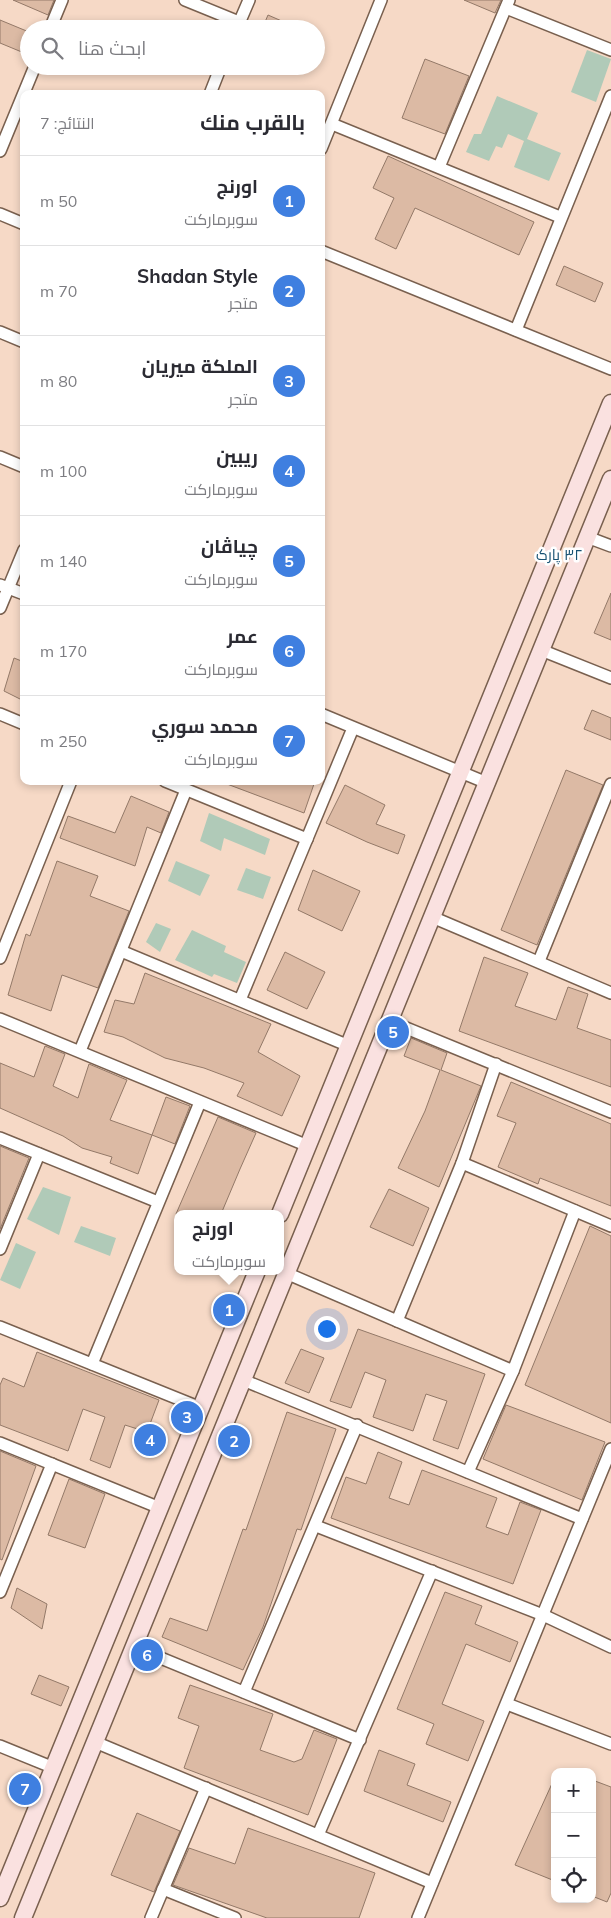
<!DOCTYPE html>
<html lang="ar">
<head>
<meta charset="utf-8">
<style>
	body { margin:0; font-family:Mulish,Cairo,sans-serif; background:#f7f7f7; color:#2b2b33; direction:rtl }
	.controls { position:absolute; right:15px; bottom:15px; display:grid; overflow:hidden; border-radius:10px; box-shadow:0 2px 8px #0003 }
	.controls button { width:45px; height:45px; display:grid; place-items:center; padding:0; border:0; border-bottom:1px solid #e1e1e2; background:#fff; color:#2b2b33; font:25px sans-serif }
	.you { position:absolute; left:326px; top:1328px; width:18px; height:18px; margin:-12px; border:4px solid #fff; border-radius:50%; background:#1a73e8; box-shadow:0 0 0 8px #1a73e833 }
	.badge { display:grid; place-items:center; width:32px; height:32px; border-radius:50%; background:#1c73a3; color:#fff; font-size:16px; font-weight:700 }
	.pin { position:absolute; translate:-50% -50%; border:2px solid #fff; box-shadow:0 1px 5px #0006 }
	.popup { position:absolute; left:174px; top:1210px; width:110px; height:65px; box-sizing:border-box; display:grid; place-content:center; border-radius:10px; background:#fff; filter:drop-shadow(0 1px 4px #0005); font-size:16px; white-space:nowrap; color:#7c7c81 }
	.popup b { font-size:19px; color:#2b2b33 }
	.popup::after { content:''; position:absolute; left:50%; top:100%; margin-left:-10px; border:10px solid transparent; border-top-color:#fff }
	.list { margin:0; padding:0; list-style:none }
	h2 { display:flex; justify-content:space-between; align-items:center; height:65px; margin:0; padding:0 20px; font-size:21px }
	h2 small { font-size:16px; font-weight:400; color:#7c7c81 }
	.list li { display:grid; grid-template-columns:32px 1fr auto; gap:15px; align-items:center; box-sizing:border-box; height:90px; padding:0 20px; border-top:1px solid #e1e1e2 }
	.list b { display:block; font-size:19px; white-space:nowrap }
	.list p { margin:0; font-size:16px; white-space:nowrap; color:#7c7c81 }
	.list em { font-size:16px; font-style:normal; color:#7c7c81 }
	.icon { flex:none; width:28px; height:28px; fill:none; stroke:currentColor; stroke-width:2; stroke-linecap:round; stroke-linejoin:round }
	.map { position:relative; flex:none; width:611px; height:1918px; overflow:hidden; direction:ltr }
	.search { position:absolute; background:#fff; box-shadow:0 2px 8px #0003; left:20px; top:20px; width:305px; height:55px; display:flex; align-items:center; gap:12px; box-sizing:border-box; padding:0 18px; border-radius:28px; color:#7c7c81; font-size:19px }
	.panel { position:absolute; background:#fff; box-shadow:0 2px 8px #0003; left:20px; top:90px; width:305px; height:695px; border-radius:10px; direction:rtl }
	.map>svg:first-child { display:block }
</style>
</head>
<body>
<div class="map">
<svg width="611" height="1918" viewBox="0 0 611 1918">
	<rect width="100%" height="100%" fill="#f6d9c6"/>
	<!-- green -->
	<g fill="#b0cab8">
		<path d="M587,50L611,59L596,102L571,92Z"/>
		<path d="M497,96L538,113L527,139L561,153L549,181L514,167L524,141L508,134L502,148L496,146L489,161L466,152L474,134H481Z"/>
		<path d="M209,813L270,839L265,855L224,838L221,851L200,841Z"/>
		<path d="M176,861L210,875L200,896L168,881Z"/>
		<path d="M246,868L271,877L263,899L237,890Z"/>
		<path d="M156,923L171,929L160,952L146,942Z"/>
		<path d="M192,930L226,946L224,952L246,962L237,983L214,974L212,977L175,960Z"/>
		<path d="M43,1187L71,1197L59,1235L27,1219Z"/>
		<path d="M81,1226L116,1238L110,1256L74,1242Z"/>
		<path d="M16,1243L36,1252L20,1289L0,1280Z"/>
	</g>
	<!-- building -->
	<g fill="#dcbaa4" stroke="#937968">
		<path d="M13,0H54L48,15Z"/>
		<path d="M464,0H501L495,13Z"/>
		<path d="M268,15L300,29H262Z"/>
		<path d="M0,20L29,32V55L0,43Z"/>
		<path d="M425,59L469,76L445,134L402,118Z"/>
		<path d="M388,156L534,222L519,255L415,208L396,249L375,239L394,198L373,188Z"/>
		<path d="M564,266L603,283L595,302L556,285Z"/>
		<path d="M611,593V640L594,633Z"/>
		<path d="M14,658L24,662V701L4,691Z"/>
		<path d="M592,710L611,718V740L584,729Z"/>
		<path d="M566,770L603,785L537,945L501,930Z"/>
		<path d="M219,781H315L304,813Z"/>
		<path d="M345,785L385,805L376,824L405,835L398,854L367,842L326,823Z"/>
		<path d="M131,796L169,812L161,833L147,827L135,866L60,838L68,816L115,833Z"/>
		<path d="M57,861L98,876L90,896L129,911L98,988L62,975L51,1011L8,995L26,934L30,936Z"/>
		<path d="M313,870L360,891L342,931L298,910Z"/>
		<path d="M285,952L325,972L307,1009L267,990Z"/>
		<path d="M484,957L528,973L515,1006L556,1020L568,987L588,994L577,1028L611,1040V1087L459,1031Z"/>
		<path d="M145,973L271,1024L258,1052L300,1076L282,1116L237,1096L244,1083L204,1068L165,1058L123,1037L104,1032L115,1000L134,1004Z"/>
		<path d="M411,1038L447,1053L441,1070L481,1086L439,1187L398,1168L425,1111L440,1070L404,1056Z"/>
		<path d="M45,1046L65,1054L53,1086L78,1098L89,1064L127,1080L110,1120L152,1135L138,1174L110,1163L112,1157L82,1148L63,1136L0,1108V1063L34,1077Z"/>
		<path d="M511,1082L611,1124V1206L540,1178L538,1184L498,1167L516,1123L497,1116Z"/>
		<path d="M166,1097L190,1106L175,1144L152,1135Z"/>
		<path d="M218,1117L256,1133L240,1169L221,1214H176Z"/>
		<path d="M0,1146L29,1158L0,1229Z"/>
		<path d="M389,1189L429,1208L413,1246L370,1227Z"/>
		<path d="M590,1226L611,1236V1423L525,1385Z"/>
		<path d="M358,1329L485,1374L458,1449L433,1440L447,1401L426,1394L413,1431L373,1417L386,1380L365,1372L351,1408L330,1401Z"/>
		<path d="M301,1349L324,1358L309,1393L285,1383Z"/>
		<path d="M37,1352L159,1400L147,1432L125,1425L110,1468L90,1460L105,1417L83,1409L68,1451L0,1425V1385L3,1378L24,1387Z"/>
		<path d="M506,1405L605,1442L582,1500L483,1459Z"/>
		<path d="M287,1412L336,1429L301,1530L297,1529L263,1627L243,1670L162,1637L170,1618L207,1631L243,1529L246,1530Z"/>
		<path d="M0,1451L36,1466L2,1560L0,1559Z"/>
		<path d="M378,1452L402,1462L389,1498L409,1505L422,1470L497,1498L486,1527L508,1535L520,1502L541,1510L513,1584L331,1518L346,1477L366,1484Z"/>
		<path d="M69,1479L105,1494L85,1548L48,1535Z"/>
		<path d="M17,1588L47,1604L42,1629L11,1608Z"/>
		<path d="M445,1592L482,1606L475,1624L518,1642L510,1662L466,1644L442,1704L484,1721L468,1761L426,1744L434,1724L397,1709Z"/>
		<path d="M39,1675L69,1687L61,1706L31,1694Z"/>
		<path d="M190,1685L273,1714L260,1750L294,1762L302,1759L314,1730L337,1739L308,1815L184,1768L199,1726L178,1718Z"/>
		<path d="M379,1750L415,1764L407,1785L451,1802L443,1822L364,1791Z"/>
		<path d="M555,1777V1881L515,1865Z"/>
		<path d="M595,1781L611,1787V1893L607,1902L592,1896V1787Z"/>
		<path d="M137,1813L180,1831L154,1892L111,1875Z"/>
		<path d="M248,1828L375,1873L359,1918H267L173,1885L189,1848L235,1864Z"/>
	</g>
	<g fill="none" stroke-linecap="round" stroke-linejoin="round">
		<defs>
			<g id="street">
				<path d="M185,0L239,22"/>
				<path d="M506,8L611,50"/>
				<path d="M237,28L249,0"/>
				<path d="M50,29L62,0"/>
				<path d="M210,94L221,66"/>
				<path d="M332,124L560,217"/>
				<path d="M321,149L381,0"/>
				<path d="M0,151L35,66"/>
				<path d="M439,167L509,0"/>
				<path d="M0,214L24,224"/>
				<path d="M321,251L611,369"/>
				<path d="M516,330L611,96"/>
				<path d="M0,332L24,342"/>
				<path d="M0,457L24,467"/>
				<path d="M587,537L611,546"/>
				<path d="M0,585L24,594"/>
				<path d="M0,608L24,550"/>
				<path d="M541,650L611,678"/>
				<path d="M0,714L24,724"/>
				<path d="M321,714L487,783"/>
				<path d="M165,781L307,839"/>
				<path d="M432,917L611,993"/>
				<path d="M121,951L349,1046"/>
				<path d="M0,958L71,781"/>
				<path d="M539,961L611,784"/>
				<path d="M240,1000L353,728"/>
				<path d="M0,1019L308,1146"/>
				<path d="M389,1021L611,1112"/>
				<path d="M80,1051L186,790"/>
				<path d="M0,1138L158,1202"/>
				<path d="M462,1163L611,1226"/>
				<path d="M0,1249L39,1154"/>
				<path d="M286,1273L513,1371"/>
				<path d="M397,1321L462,1163L496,1064"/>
				<path d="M0,1327L201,1408"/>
				<path d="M92,1364L200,1102"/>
				<path d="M243,1380L582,1519"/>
				<path d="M0,1443L160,1508"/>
				<path d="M468,1472L513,1371L575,1211"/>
				<path d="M316,1526L543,1615L611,1647"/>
				<path d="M0,1592L52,1464"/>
				<path d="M134,1647L360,1740"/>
				<path d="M244,1692L357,1425"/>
				<path d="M507,1704L611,1744"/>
				<path d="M95,1742L432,1883"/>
				<path d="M0,1746L54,1768"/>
				<path d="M318,1835L432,1571"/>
				<path d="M163,1889L235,1918"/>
				<path d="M151,1918L206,1788"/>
				<path d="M418,1918L611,1449"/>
			</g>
			<g id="secondary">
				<path d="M280,1214L611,403"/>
				<path d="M0,1898L257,1271"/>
				<path d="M23,1918L611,479"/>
			</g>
		</defs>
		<!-- street casing -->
		<use href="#street" stroke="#79604f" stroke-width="14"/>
		<!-- secondary casing -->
		<use href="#secondary" stroke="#79604f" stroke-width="19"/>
		<!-- street -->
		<use href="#street" stroke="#fff" stroke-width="11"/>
		<!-- secondary -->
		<use href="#secondary" stroke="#fae1e0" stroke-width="16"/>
	</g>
	<g text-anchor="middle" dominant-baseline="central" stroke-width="5" stroke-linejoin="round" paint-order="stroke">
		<!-- neighbourhood labels -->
		<g font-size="15" fill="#185273" stroke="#fff">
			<text x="559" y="554">٣٢ پارک</text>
		</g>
	</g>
</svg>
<div class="controls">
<button>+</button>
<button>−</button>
<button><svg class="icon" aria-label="locate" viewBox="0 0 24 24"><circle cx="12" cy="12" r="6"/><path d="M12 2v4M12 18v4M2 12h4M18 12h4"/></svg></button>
</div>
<div class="you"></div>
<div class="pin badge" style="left:229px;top:1310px;background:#3f7fe0">1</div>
<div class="popup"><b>اورنج</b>سوبرماركت</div>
<div class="pin badge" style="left:234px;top:1441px;background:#3f7fe0">2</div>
<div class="pin badge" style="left:187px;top:1417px;background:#3f7fe0">3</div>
<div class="pin badge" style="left:150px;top:1440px;background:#3f7fe0">4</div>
<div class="pin badge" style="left:393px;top:1032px;background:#3f7fe0">5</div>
<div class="pin badge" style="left:147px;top:1655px;background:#3f7fe0">6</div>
<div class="pin badge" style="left:25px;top:1789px;background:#3f7fe0">7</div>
<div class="search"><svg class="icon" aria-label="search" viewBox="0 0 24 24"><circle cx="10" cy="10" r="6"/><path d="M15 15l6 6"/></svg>ابحث هنا</div>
<section class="panel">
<h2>بالقرب منك<small>النتائج: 7</small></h2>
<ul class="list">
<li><span class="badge" style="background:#3f7fe0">1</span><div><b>اورنج</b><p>سوبرماركت</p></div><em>50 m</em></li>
<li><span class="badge" style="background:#3f7fe0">2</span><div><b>Shadan Style</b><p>متجر</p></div><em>70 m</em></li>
<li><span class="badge" style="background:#3f7fe0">3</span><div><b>الملكة ميريان</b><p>متجر</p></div><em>80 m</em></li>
<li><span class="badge" style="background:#3f7fe0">4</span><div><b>ريبين</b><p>سوبرماركت</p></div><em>100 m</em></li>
<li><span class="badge" style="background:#3f7fe0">5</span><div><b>چياڤان</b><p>سوبرماركت</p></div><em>140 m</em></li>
<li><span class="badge" style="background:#3f7fe0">6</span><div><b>عمر</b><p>سوبرماركت</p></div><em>170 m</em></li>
<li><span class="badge" style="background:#3f7fe0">7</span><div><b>محمد سوري</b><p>سوبرماركت</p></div><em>250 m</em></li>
</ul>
</section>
</div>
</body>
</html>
